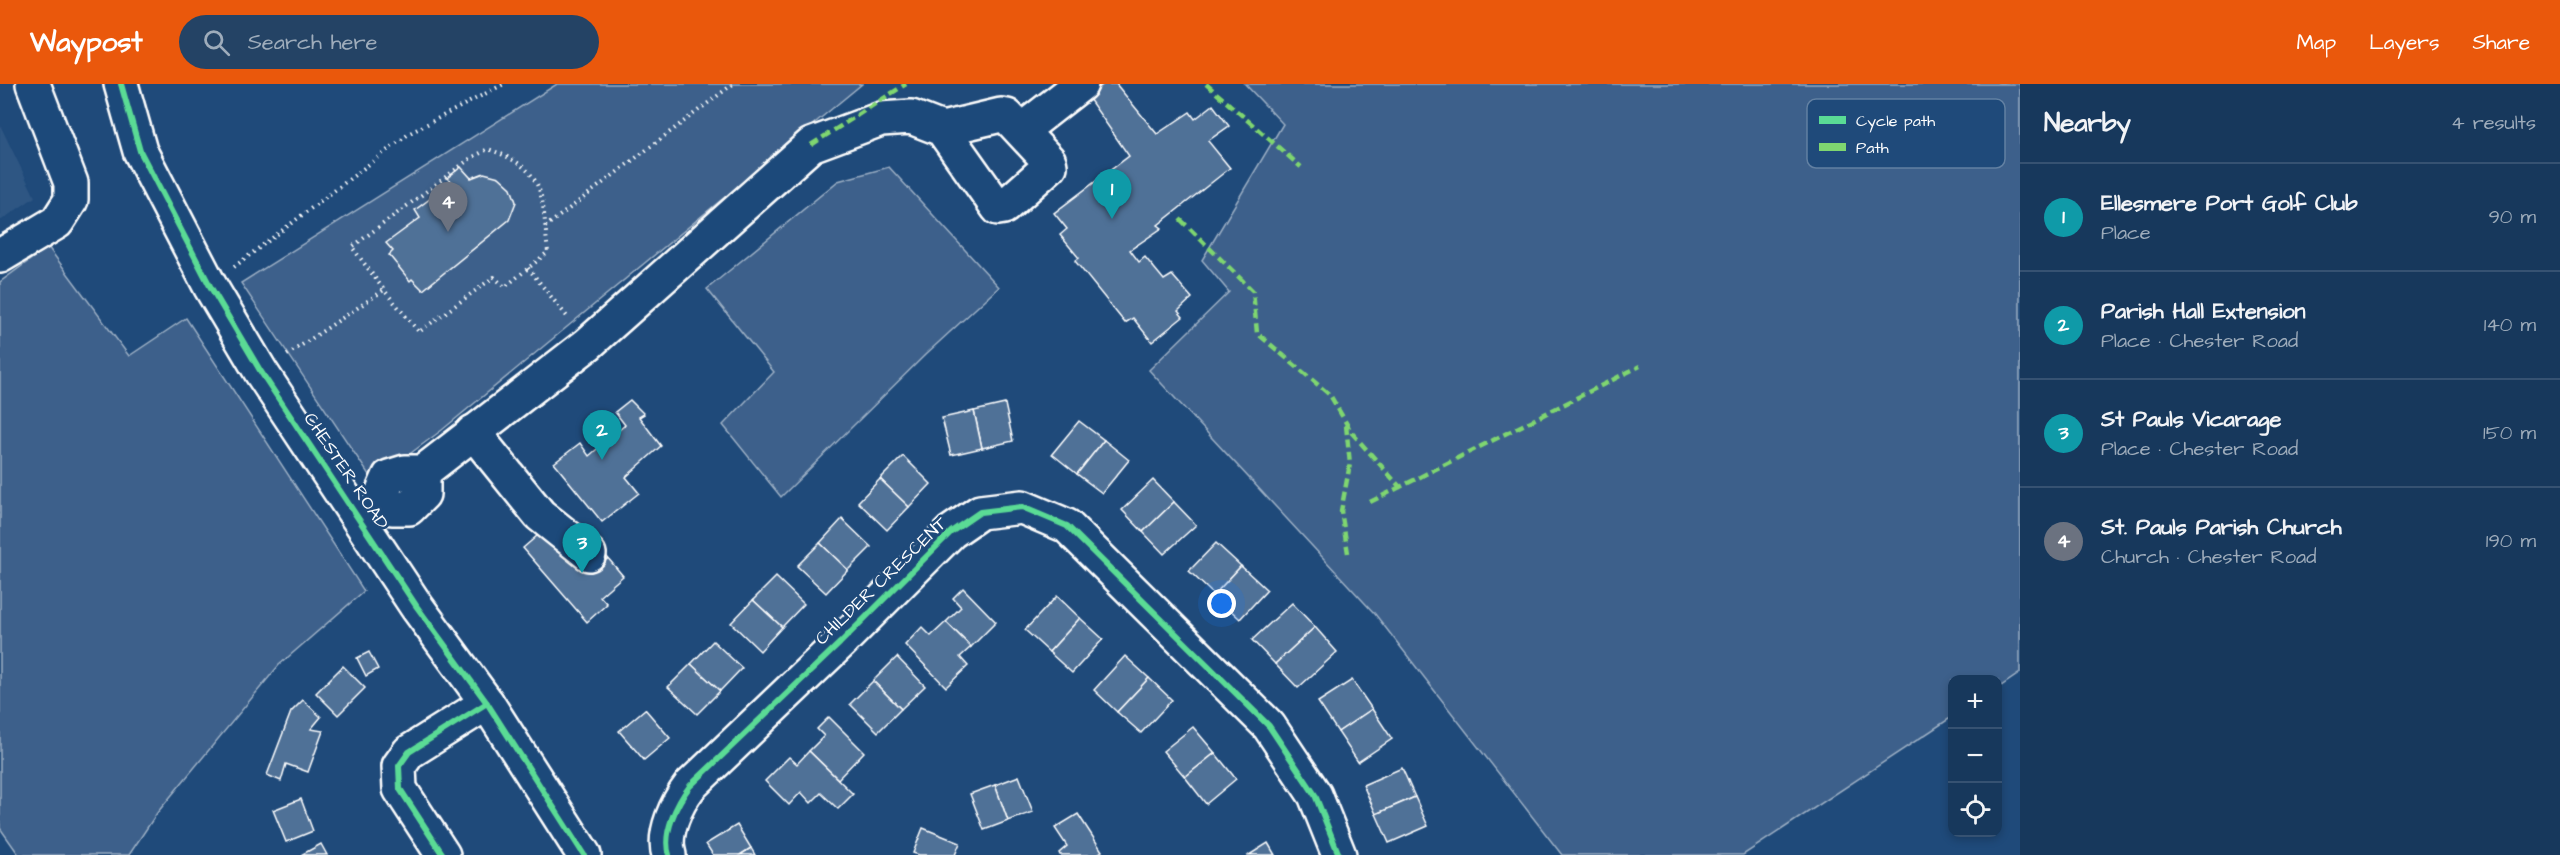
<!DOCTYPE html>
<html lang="en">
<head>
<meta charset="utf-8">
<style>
	body { margin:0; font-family:"Architects Daughter",sans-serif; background:#244365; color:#f1f3f6 }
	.controls { position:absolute; right:18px; bottom:18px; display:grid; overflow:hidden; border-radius:12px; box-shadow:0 3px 9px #0003 }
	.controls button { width:54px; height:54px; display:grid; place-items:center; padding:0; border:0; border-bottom:2px solid #365272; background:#17385c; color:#f1f3f6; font:30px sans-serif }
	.you { position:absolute; left:1222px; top:520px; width:21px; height:21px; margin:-15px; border:4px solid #fff; border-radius:50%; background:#1a73e8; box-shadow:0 0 0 9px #1a73e833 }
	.badge { display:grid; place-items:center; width:39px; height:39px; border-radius:50%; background:#ea580c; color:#fff; font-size:20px; font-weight:700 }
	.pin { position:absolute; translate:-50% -50px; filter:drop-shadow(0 2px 3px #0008) }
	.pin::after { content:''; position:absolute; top:32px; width:21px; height:18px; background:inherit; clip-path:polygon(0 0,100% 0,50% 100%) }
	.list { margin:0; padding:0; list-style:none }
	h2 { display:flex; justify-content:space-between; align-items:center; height:78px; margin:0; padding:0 24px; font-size:26px }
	h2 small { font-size:20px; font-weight:400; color:#9eacbb }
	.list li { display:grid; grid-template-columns:39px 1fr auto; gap:18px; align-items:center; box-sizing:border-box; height:108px; padding:0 24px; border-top:2px solid #365272 }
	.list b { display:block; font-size:22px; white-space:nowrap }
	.list p { margin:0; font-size:20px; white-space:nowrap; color:#9eacbb }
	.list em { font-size:20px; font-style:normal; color:#9eacbb }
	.icon { flex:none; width:33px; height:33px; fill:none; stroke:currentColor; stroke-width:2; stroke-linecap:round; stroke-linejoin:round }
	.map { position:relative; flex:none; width:2020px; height:771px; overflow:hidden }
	header { display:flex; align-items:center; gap:36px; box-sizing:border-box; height:84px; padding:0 30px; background:#ea580c; color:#fff }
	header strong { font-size:28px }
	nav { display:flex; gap:33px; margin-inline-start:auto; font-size:21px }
	.search { width:420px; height:54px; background:#244365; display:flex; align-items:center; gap:15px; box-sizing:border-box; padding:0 21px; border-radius:33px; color:#9eacbb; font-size:22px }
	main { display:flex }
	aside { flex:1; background:#17385c }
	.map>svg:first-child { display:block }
</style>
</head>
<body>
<header>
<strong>Waypost</strong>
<div class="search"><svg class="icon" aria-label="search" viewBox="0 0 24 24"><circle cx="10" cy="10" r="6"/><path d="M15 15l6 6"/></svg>Search here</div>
<nav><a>Map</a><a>Layers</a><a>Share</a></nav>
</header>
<main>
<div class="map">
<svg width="2020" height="771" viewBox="0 0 2020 771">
	<rect width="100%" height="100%" fill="#1f4a7a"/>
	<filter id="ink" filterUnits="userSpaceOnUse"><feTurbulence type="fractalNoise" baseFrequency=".0167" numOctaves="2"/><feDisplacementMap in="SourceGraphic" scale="12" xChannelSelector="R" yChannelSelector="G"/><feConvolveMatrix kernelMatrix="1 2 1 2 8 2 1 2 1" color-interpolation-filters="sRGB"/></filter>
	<g filter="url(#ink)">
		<!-- built -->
		<path fill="#2e5683" d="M0,41L35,113L0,137Z"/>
		<!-- green -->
		<g fill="#3c618b" stroke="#9eb0c5" stroke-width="1.5">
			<path d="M557,0H862L442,346L373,397L241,199Z"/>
			<path d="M1245,0H2020V589L1998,604V596H1952V633L1743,771H1562L1375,530L1149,286L1229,208L1202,176L1283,40Z"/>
			<path d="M889,83L999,203L926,270L781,413L723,341L774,288L707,205L838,97Z"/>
			<path d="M48,163L129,272L186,234L364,507L279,581L157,729L129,771H19L0,744V198Z"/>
		</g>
		<!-- building -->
		<g fill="#507197" stroke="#fff" stroke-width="1.5">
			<path d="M1104,0H1116L1157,50L1190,28L1195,35L1213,21L1229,42L1208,57L1230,84L1158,141L1162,144L1130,166L1139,178L1145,173L1164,196L1172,191L1192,214L1178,227L1183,233L1152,258L1133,234L1125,239L1075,177L1079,174L1060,151L1067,145L1054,129L1129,72L1087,12Z"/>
			<path d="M461,83L471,94L484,89L499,93L511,104L516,118L509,136L423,206L412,195L410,197L389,171L393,167L386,159L420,134L415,126L442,106L448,113L458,105L447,94Z"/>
			<path d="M630,316L644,330L639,333L661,362L626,393L639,409L602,438L554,379L580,359L589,372L625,341L615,328Z"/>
			<path d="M1005,320L1013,357L982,364L974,327Z"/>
			<path d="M974,327L982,364L951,371L942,334Z"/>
			<path d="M1079,337L1104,356L1077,390L1052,370Z"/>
			<path d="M1104,356L1129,376L1102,409L1077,390Z"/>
			<path d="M903,372L931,400L909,423L880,395Z"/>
			<path d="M880,395L909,423L887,446L858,418Z"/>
			<path d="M1153,396L1174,418L1143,448L1122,426Z"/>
			<path d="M1174,418L1196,441L1164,470L1143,448Z"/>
			<path d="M842,435L871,463L848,486L820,459Z"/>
			<path d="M545,445L581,486L602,467L623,492L600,512L607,520L587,538L523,464Z"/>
			<path d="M820,459L848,486L826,509L797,482Z"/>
			<path d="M1216,459L1241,482L1214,511L1189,487Z"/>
			<path d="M1241,482L1267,506L1240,535L1214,511Z"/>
			<path d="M776,493L804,520L782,543L753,516Z"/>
			<path d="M963,504L996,538L971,563L946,538L961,523L953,514Z"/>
			<path d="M1057,512L1080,534L1049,568L1025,546Z"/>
			<path d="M753,516L782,543L760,567L731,539Z"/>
			<path d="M1292,519L1315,543L1275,580L1252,556Z"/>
			<path d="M1080,534L1103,555L1072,589L1049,568Z"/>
			<path d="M946,538L971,563L960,573L968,582L946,603L905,561L922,543L931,552Z"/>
			<path d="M1315,543L1337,568L1298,604L1275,580Z"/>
			<path d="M713,557L742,584L720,607L691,580Z"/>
			<path d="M369,568L378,585L366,592L357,574Z"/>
			<path d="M1125,572L1149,594L1117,628L1094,606Z"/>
			<path d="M897,573L925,602L901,625L873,597Z"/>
			<path d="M691,580L720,607L697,630L668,603Z"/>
			<path d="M343,582L365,604L338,631L316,609Z"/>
			<path d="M1149,594L1172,616L1141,649L1117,628Z"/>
			<path d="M1352,596L1372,625L1338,648L1318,618Z"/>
			<path d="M873,597L901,625L878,648L850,620Z"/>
			<path d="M303,616L321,633L311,645L323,647L308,688L286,680L281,697L267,691L291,628Z"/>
			<path d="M645,625L670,654L644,676L619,647Z"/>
			<path d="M1372,625L1392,655L1358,678L1338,648Z"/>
			<path d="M829,633L864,668L838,695L809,667L824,652L817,645Z"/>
			<path d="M1193,643L1215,669L1185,693L1163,667Z"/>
			<path d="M809,667L853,710L838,725L821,709L811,719L801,708L789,721L765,697L789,673L797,680Z"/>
			<path d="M1215,669L1236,695L1206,720L1185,693Z"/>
			<path d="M1402,684L1415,713L1376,730L1363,701Z"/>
			<path d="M1019,692L1033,728L1008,737L995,701Z"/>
			<path d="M995,701L1008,737L984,746L970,710Z"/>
			<path d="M1415,713L1428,742L1389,759L1376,730Z"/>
			<path d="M301,715L313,747L286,758L273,726Z"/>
			<path d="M1078,730L1102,767L1096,771H1060L1059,769L1067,762L1055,744Z"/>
			<path d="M737,741L751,764L740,771H713L706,760Z"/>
			<path d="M923,744L960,759L955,771H919L913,769Z"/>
			<path d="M1268,759L1275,771H1249Z"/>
			<path d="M321,760L327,771H301Z"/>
			<path d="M751,764L755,771H740Z"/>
		</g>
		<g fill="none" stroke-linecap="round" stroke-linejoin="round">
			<defs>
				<g id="minor">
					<path d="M1022,46L1081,0"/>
					<path d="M0,172L57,138L71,116V99L33,0"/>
					<path d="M473,348L540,431L589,470"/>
					<path d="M385,420L392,424H409L423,410V388"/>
					<path d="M360,435L385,420L383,407L389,393L405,388H423L588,260L811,61L881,35L911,33L942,45L998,124L1004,123L1050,82L1049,77L1007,32L1001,31L942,45"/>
					<path d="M443,771L400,705L399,682L409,668L487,619"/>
					<path d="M669,771C662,749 677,719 690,702L840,559L951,448L980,428L1022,423L1067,442L1269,642L1315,711L1339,771"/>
				</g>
				<path id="major" d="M121,0L140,67L210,202L261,288L417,523L487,619L584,771"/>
			</defs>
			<!-- minor casing -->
			<use href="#minor" stroke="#fff" stroke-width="38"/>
			<!-- major casing -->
			<use href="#major" stroke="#fff" stroke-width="38"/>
			<!-- path -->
			<g stroke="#fff" stroke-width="4" stroke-dasharray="1.5 4.5" stroke-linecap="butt">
				<path d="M545,143L733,0"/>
				<path d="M234,183L410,49L504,0"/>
				<path d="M528,184L569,235"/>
				<path d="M287,271L384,206L419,248L494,193L505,203L548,168C541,112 549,86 488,65L471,74L352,163L384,206"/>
			</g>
			<!-- minor -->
			<use href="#minor" stroke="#1f4a7a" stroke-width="33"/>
			<!-- major -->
			<use href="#major" stroke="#1f4a7a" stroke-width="33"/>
			<!-- quiet -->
			<g stroke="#7fd670" stroke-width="4.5" stroke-dasharray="9 4.5" stroke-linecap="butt">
				<path d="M1206,0L1301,83"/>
				<path d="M811,61L906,0"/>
				<path d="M1180,135L1253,207L1257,249L1330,311L1352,349L1400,403L1640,282"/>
				<path d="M1346,341L1350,380L1341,427L1348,469"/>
				<path d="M1370,418L1400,403"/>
			</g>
			<defs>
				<g id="cycleway">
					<path d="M121,0L140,67L210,202L261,288L417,523L487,619L584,771"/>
					<path d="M443,771L400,705L399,682L409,668L487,619"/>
					<path d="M669,771C662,749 677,719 690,702L840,559L951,448L980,428L1022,423L1067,442L1269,642L1315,711L1339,771"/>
				</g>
			</defs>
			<!-- cycleway casing -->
			<use href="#cycleway" stroke="#1f4a7a" stroke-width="10"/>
			<!-- cycleway -->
			<use href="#cycleway" stroke="#5adb95" stroke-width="6"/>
		</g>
	</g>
	<g text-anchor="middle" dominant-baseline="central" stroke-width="5" stroke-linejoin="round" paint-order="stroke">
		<!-- street labels -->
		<g font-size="18" fill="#fff" stroke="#1f4a7a">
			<text transform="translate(346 387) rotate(56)">CHESTER ROAD</text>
			<text transform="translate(881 497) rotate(-44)">CHILDER CRESCENT</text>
		</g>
	</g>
	<!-- legend -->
	<rect x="1807" y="15" width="198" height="69" rx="9" fill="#1f4a7a" stroke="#6280a2" stroke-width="1.5"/>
	<rect x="1819" y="32" width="27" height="8" fill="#5adb95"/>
	<rect x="1819" y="59" width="27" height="8" fill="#7fd670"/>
	<g font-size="16" fill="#fff">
		<text x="1856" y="42">Cycle path</text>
		<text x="1856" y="69">Path</text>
	</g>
</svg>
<div class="controls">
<button>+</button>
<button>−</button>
<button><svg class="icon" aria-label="locate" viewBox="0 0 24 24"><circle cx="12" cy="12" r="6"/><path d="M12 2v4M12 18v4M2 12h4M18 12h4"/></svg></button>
</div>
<div class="you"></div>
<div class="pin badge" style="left:1112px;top:135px;background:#0f9aa8">1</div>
<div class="pin badge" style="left:602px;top:376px;background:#0f9aa8">2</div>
<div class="pin badge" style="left:582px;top:489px;background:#0f9aa8">3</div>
<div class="pin badge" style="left:448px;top:148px;background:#6b7280">4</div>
</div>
<aside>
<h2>Nearby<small>4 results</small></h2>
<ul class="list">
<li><span class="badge" style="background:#0f9aa8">1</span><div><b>Ellesmere Port Golf Club</b><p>Place</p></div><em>90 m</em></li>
<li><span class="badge" style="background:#0f9aa8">2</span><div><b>Parish Hall Extension</b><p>Place · Chester Road</p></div><em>140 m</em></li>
<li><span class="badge" style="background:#0f9aa8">3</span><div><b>St Pauls Vicarage</b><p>Place · Chester Road</p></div><em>150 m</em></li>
<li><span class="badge" style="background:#6b7280">4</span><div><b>St. Pauls Parish Church</b><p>Church · Chester Road</p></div><em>190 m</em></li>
</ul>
</aside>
</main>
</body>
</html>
